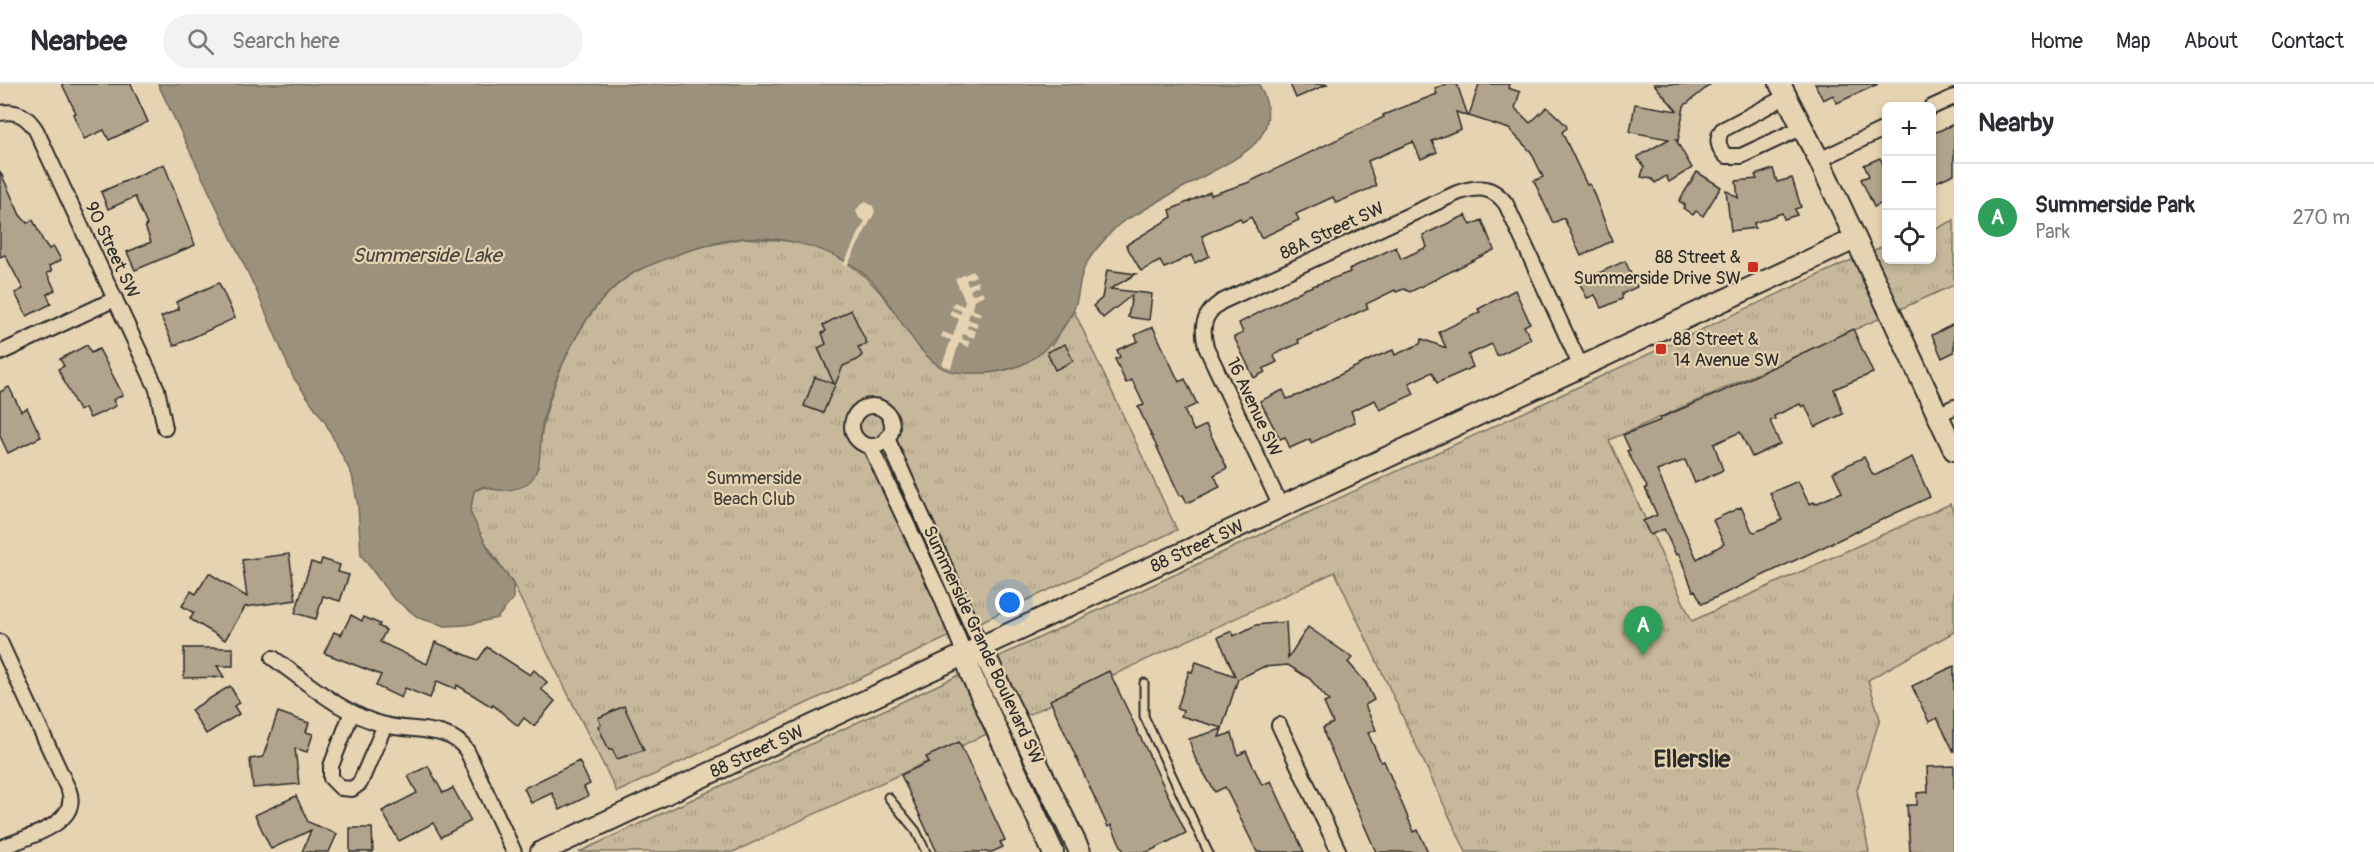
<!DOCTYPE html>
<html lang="en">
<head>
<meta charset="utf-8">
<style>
	body { margin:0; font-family:Pangolin,sans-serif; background:#f2f2f3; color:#2b2b33 }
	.controls { position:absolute; right:18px; top:18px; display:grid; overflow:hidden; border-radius:9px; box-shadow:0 3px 9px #0003 }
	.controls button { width:54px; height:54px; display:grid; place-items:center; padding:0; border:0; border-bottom:2px solid #e1e1e2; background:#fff; color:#2b2b33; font:30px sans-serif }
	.you { position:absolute; left:1010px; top:519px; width:21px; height:21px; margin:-15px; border:4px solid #fff; border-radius:50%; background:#1a73e8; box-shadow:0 0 0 9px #1a73e833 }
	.badge { display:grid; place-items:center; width:39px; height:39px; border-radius:50%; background:#c8321e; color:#fff; font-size:20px; font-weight:700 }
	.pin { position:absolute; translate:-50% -50px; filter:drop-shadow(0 2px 3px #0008) }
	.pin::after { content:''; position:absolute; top:32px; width:21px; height:18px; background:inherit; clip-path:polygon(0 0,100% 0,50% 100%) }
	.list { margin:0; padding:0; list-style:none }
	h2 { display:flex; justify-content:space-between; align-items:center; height:78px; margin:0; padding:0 24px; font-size:26px }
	h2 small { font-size:20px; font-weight:400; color:#7c7c81 }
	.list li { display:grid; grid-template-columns:39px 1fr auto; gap:18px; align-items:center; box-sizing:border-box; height:108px; padding:0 24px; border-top:2px solid #e1e1e2 }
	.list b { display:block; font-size:22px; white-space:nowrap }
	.list p { margin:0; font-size:20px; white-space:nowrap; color:#7c7c81 }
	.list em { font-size:20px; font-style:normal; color:#7c7c81 }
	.icon { flex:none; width:33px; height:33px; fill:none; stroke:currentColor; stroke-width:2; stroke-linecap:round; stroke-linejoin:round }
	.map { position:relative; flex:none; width:1954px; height:768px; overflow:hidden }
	header { display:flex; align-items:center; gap:36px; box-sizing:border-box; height:84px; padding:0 30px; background:#fff; border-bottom:2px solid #e1e1e2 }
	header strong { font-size:28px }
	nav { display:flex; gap:33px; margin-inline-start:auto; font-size:21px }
	.search { width:420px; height:54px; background:#f2f2f3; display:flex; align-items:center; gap:15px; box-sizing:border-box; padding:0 21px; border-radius:33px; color:#7c7c81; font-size:22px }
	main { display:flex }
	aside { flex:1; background:#fff }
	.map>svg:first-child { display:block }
</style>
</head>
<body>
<header>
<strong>Nearbee</strong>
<div class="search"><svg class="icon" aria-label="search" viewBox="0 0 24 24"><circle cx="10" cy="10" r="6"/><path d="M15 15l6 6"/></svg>Search here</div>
<nav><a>Home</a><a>Map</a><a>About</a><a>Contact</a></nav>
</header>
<main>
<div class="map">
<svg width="1954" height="768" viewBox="0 0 1954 768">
	<defs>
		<pattern id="park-tufts" width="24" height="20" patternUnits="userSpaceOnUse" patternTransform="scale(1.5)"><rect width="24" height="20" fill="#c7b89b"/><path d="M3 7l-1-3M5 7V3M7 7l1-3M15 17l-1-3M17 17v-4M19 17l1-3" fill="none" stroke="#ab9e86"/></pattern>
	</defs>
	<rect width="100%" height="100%" fill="#e6d3b1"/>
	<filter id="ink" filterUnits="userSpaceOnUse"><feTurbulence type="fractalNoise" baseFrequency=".0167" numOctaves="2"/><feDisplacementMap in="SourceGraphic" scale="12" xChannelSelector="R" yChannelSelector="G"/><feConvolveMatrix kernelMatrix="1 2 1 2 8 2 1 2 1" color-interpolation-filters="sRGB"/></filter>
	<g filter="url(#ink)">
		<!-- park -->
		<g fill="url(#park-tufts)" stroke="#797263" stroke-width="1.5">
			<path d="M1954,136V201L1609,356L1692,537L1950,420L1954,428V548L1868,596L1880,635L1857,706L1869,768H1466L1335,488L733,768H579L1838,182L1886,161V176H1932V147Z"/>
			<path d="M745,154C762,156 779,155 796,158C859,170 889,216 921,266L1052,261L1074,227L1177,446L617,708L513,500L481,452L470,428L474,407L538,384C540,319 576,223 635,188C669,169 708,161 745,154Z"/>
		</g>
		<!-- water -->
		<path fill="#9c917c" stroke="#6f685c" stroke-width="1.5" d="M158,0H1259C1287,53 1242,71 1204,92C1182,104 1160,116 1139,129C1131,133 1121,137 1115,144C1104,156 1086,175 1082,190C1078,202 1079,218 1072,229C1044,279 1012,294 955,288C920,284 895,221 872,197C841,166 787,152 744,154C722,156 699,163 678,170C664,176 648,181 635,188C586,217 558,282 543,336C539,353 543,376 534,392C525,408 498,409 483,402L474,407L470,428L490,468L513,500V515L497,534L466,541L445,542L419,534L392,513L361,471L358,422L352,391L325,338L293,293L257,208Z"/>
		<!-- pier -->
		<g fill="#e6d3b1">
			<path d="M866,118L873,122L875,128L847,182L843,181L865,137L859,134L856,127L860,121Z"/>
			<path d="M973,187L976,192L966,196L968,201L977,197L979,201L970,206L972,211L982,207L984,211L974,216L972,225L981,229L980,232L970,229L968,235L978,239L976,244L968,241L967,244L976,247L974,254L963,250L962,255L970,258L969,263L959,259L951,284L942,281L951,256L941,253L943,248L953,252L959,235L949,231L951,226L960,230L962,227L952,223L954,218L964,222L965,217L955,195Z"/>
		</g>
		<!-- building -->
		<g fill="#b2a48c" stroke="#2b2b2b" stroke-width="1.5">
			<path d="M62,0H131L148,38L109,56L104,46L84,55L73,30L76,29Z"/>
			<path d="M1290,0H1328L1296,14Z"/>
			<path d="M1448,0H1457L1468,32L1456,28L1461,45L1432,57L1437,68L1421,75L1413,58L1368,77L1376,102L1336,119L1333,113L1296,130L1299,136L1261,154L1251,133L1242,138L1240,134L1202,152L1209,172L1195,179L1191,171L1172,181L1164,184L1160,177L1141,187L1126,161L1172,133L1170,126L1210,108L1211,111L1247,99L1384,33L1383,31L1437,10L1435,4Z"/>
			<path d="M1479,0H1509L1508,4L1520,8L1515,24L1530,39L1547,23L1566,41L1567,44L1562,48L1587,101L1590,100L1612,157L1581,172L1564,134L1553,139L1534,97L1543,93L1531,68L1509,45L1469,32Z"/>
			<path d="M1654,0H1711L1684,22L1678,57L1676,56L1692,84L1669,98L1666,92L1655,99L1652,95L1641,93L1644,83L1637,73L1669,55L1630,48L1635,20L1677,27Z"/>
			<path d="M1815,0H1878L1837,19L1833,11L1823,16Z"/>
			<path d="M1954,40V90L1936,98L1932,87V50Z"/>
			<path d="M1880,74L1887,88V117L1874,123L1861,95L1869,92L1864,81Z"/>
			<path d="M164,80L195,161L135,186L127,168L151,158L145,142L147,141L135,113L108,125L101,108Z"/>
			<path d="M1773,85L1777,98L1792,94L1801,123L1795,125L1797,131L1784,135L1782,129L1754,139L1755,144L1731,147L1726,106L1738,114L1736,97L1757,95L1755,91Z"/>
			<path d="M0,87L20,131L27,139L33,136L43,157L49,165L54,163L61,176L49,182L52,187L47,189L55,206L47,210L51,220L27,232L15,209L23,205L5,171L0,173Z"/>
			<path d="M1697,88L1721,103L1703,132L1696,127L1693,131L1683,124L1685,121L1679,117Z"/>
			<path d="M1466,131L1471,141L1482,136L1494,166L1410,208L1404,205L1396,208L1395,206L1366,220L1368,224L1298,256L1299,259L1273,271L1277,278L1263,285L1265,288L1254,294L1234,253L1243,249L1239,239L1305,205L1350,188L1349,185L1396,163L1401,175L1427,163L1423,151Z"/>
			<path d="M1625,177L1637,203L1622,210V215L1602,224L1595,211L1587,214L1579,198Z"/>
			<path d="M1107,186L1136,190L1110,205L1152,210L1149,236L1128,233L1132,211L1103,234L1093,222L1102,214Z"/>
			<path d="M219,199L235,234L174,262L161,233L179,225L176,218Z"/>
			<path d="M1515,206L1530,239L1524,242L1531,255L1497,272L1492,260L1468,271L1473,283L1437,299L1432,288L1409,299L1414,310L1380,326L1375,316L1351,327L1355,338L1311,359L1310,355L1290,364L1285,353L1280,355L1260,317L1283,306L1287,315L1302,310L1373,274L1393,266L1395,271L1420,260L1422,255L1446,264L1439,248L1480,228L1478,225Z"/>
			<path d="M851,226L867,260L858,263L862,271L857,276L843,282L823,329L804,322L815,293L834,300L818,264L826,260L822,249L826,247L823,241Z"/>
			<path d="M1954,240V268L1942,274L1932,251Z"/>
			<path d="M1153,243L1179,298L1185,295L1197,320L1184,326L1194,347L1206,341L1227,384L1214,391L1220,403L1187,419L1183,411L1180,412L1138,323L1144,321L1132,296L1126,299L1115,275L1120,273L1117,266L1138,257L1135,251Z"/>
			<path d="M1853,245L1873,289L1834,305L1843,330L1815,343L1805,321L1802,323L1800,320L1774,332L1775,335L1770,337L1780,360L1752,373L1740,348L1714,360L1723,386L1695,399L1685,376L1657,387L1697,475L1724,460L1713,436L1741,423L1752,447L1755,448L1782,436L1770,409L1798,397L1809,420L1814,418L1815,420L1842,408L1833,388L1864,373L1873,391H1876L1912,373L1930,413L1702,520L1695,506L1693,507L1679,470L1676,471L1664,445L1650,451L1643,437L1657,431L1645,404L1647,403L1627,367L1630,366L1623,351L1661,336L1660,334L1721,308Z"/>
			<path d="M1065,260L1073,277L1055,286L1047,268Z"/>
			<path d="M87,261L91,269L99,265L123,311L113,316L116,322L90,334L85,324L79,327L58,285L64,282L60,275Z"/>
			<path d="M9,303L21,327L27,324L41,353L8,369L0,352V308Z"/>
			<path d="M289,470L296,516L245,523L225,556L190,535L194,529L182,522L191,507L196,510L209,489L247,513L242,476Z"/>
			<path d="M322,475L340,481L338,488L349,491L340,517L323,512L316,535L295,529L311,478L320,481Z"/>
			<path d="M351,531L362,537L364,533L380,540L378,542L386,546L380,558L427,580L435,558L478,576L487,563L530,591L534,586L547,598L541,605L555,617L534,642L524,634L518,642L493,621L492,623L457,601L456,605L437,597L430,614L405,604L401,614L376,602L381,591L324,569L334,548L341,551Z"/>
			<path d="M1286,538L1288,574L1308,543L1353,574L1348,578L1366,599L1374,616L1365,621L1376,646L1368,649L1381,678L1384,677L1414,748L1418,746L1428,768H1376L1325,652L1323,644L1333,639L1324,619L1329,617L1310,595L1288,581L1263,583L1238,595L1222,644L1181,632L1183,627L1177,625L1189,587L1192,588L1196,578L1235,592L1218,553L1232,547L1234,552L1256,541Z"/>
			<path d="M184,564H233V582H217L224,593L184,594Z"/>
			<path d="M1954,582V668L1937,634L1929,638L1912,602Z"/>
			<path d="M1109,587L1186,749L1148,768H1124L1111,741L1108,743L1050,616Z"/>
			<path d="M230,602L240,619L234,622L239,630L206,650L191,626Z"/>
			<path d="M624,622L644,666L617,675L612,665L609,666L598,642L601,641L598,634Z"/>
			<path d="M278,628L309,639L306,648L313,650L307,668L295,664L299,700L253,704L250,675L263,673Z"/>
			<path d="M1222,645L1219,653L1232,649L1238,671L1246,667L1262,701L1271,697L1304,768H1257L1225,703L1215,708L1195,674L1189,655Z"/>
			<path d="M959,658L1005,756L1000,758L1003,763L992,768H937L901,691L929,678L926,673Z"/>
			<path d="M579,677L590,700L584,703L588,712L560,726L552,709L531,719L524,704Z"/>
			<path d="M428,682L443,709L453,704L471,737L441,753L433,739L399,757L382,727L417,709L408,692Z"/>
			<path d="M1954,682V768L1910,767L1907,721H1917V709L1928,708L1927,683Z"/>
			<path d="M296,712L308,738L337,750L329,768H302L311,746L271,765L255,731Z"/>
			<path d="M350,744H372L373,768H350Z"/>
		</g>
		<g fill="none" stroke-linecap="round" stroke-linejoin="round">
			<defs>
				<g id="lane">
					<path d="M1144,599V632L1208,768"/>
					<path d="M888,713L916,747L926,768"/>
				</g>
				<g id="street">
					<path d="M1787,12L1722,46C1716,55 1718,64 1726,72H1741L1803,43"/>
					<path d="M1932,23L1954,13"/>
					<path d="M0,29C17,26 27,32 36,46L157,305L165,344"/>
					<path d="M1819,76L1886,44"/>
					<path d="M0,269L115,215"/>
					<circle cx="872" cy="342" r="20"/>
					<path d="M1938,331L1954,323"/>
					<path d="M887,354L981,563"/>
					<path d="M870,362L940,510L965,571"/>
					<path d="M1281,423L1206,263C1201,243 1203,230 1221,218L1457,109C1477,102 1492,101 1506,120L1581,283"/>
					<path d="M0,558L69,707C81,741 23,754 0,764"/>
					<path d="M273,574C308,599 343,631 385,641C411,648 451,641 467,667L514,768"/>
					<path d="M352,628L331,682V694L341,704L352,705L360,699L385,641"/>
					<path d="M1279,641L1339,768"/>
				</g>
				<g id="secondary">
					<path d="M1780,0L1819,76L1954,366"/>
					<path d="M981,563L1080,768"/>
					<path d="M965,571L971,590L1053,768"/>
					<path id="s1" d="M541,768L1855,155"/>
				</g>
			</defs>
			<!-- lane casing -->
			<use href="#lane" stroke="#2b2b2b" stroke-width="11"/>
			<!-- street casing -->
			<use href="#street" stroke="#2b2b2b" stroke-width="18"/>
			<!-- secondary casing -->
			<use href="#secondary" stroke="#2b2b2b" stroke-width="24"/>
			<!-- lane -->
			<use href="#lane" stroke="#e6d3b1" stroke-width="7"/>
			<!-- street -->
			<use href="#street" stroke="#e6d3b1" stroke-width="14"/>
			<!-- secondary -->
			<use href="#secondary" stroke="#e6d3b1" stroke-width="20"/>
		</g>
	</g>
	<!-- markers -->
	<g fill="#c8321e" stroke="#e6d3b1" stroke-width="2">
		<rect x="1747" y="177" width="12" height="12" rx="3"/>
		<rect x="1655" y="259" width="12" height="12" rx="3"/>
	</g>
	<g text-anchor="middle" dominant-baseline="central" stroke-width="4.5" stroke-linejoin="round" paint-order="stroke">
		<!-- street labels -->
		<g font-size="18" fill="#2b2b2b" stroke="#e6d3b1">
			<text transform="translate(1332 147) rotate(-25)">88A Street SW</text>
			<text transform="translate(112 166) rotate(65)">90 Street SW</text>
			<text transform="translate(1254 323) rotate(65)">16 Avenue SW</text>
			<text stroke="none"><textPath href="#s1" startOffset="724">88 Street SW</textPath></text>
			<text transform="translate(983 561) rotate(65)">Summerside Grande Boulevard SW</text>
			<text stroke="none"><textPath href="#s1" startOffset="238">88 Street SW</textPath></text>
		</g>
		<!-- poi labels -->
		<g font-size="18" fill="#2b2b2b" stroke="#e6d3b1" text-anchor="end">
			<text x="1741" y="173">88 Street &amp;<tspan x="1741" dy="21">Summerside Drive SW</tspan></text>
			<text x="1673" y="255" text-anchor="start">88 Street &amp;<tspan x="1673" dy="21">14 Avenue SW</tspan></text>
		</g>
		<!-- park labels -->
		<g font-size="18" fill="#42403c" stroke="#e6d3b1">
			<text x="754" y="394">Summerside<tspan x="754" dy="21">Beach Club</tspan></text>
		</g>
		<!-- water labels -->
		<g font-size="20" font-style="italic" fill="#47443f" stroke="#e6d3b1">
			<text x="427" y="171">Summerside Lake</text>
		</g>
		<!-- district labels -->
		<g font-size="24" font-weight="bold" fill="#2b2b2b" stroke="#e6d3b1">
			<text x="1692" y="675">Ellerslie</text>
		</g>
	</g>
</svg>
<div class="controls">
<button>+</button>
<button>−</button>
<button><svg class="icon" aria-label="locate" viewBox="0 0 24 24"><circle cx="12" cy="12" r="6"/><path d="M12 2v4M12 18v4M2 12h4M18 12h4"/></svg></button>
</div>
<div class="you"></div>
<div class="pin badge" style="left:1643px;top:572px;background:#2e9e5b">A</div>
</div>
<aside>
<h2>Nearby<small></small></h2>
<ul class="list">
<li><span class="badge" style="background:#2e9e5b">A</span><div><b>Summerside Park</b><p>Park</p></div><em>270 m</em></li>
</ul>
</aside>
</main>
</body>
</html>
